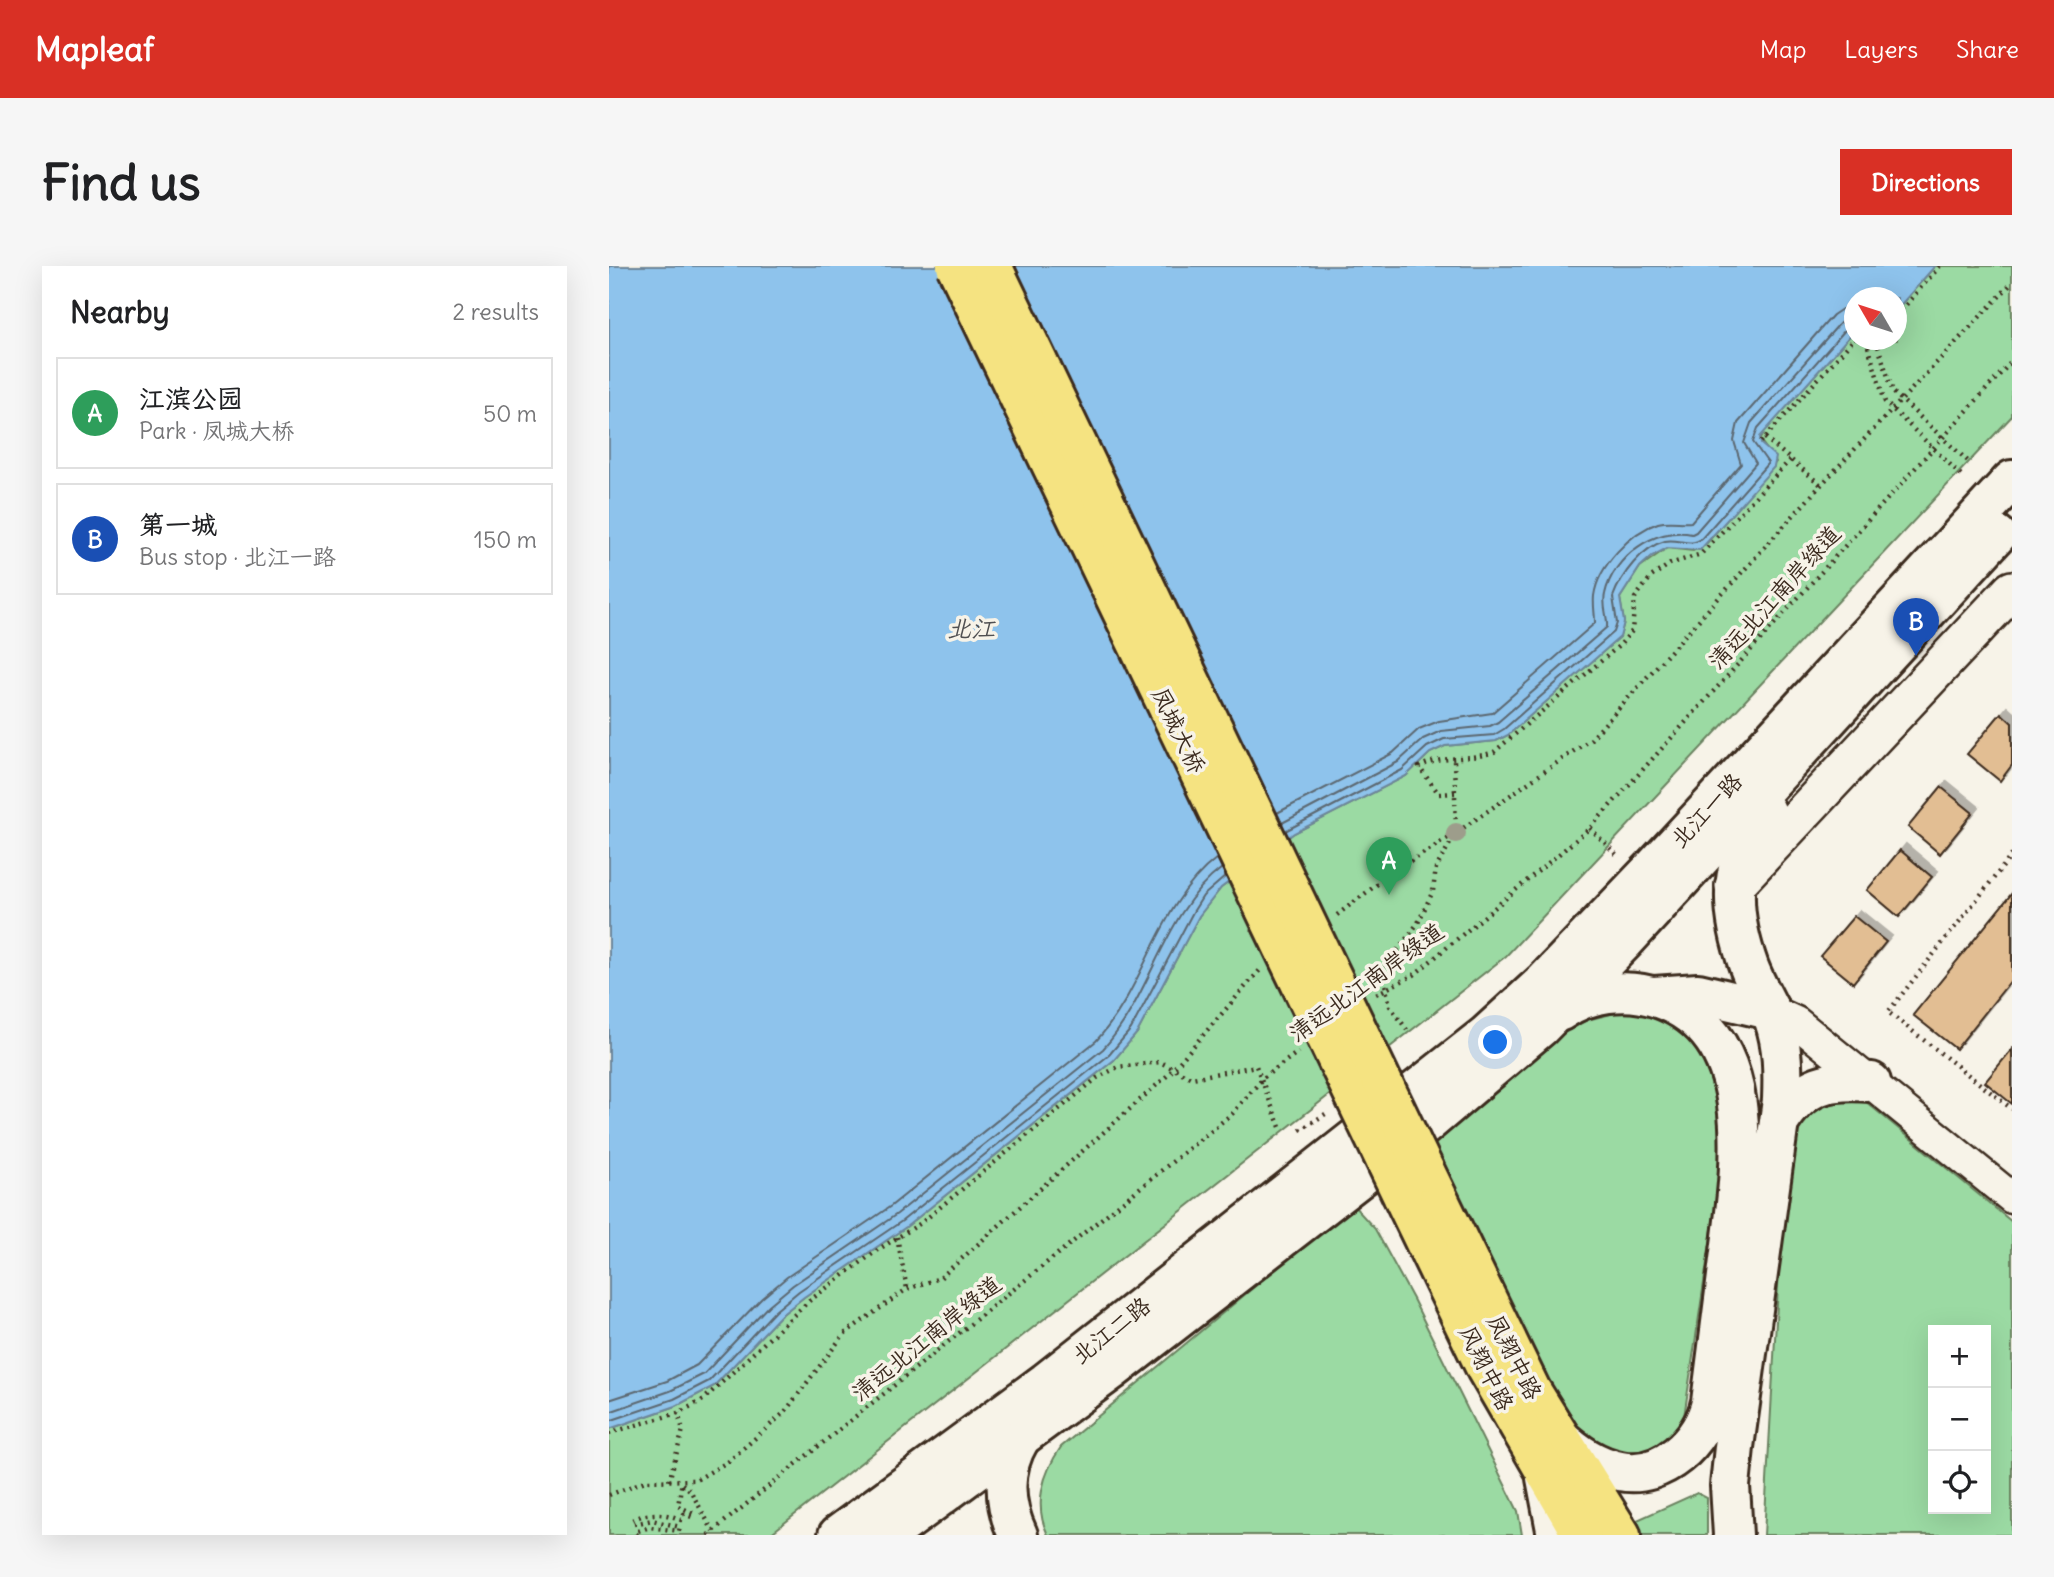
<!DOCTYPE html>
<html lang="en">
<head>
<meta charset="utf-8">
<style>
	body { margin:0; font-family:Delius,"LXGW WenKai TC",sans-serif; background:#f6f6f6; color:#202124 }
	.controls { position:absolute; right:21px; bottom:21px; display:grid; overflow:hidden; border-radius:0px; box-shadow:0 7px 28px #0002 }
	.controls button { width:63px; height:63px; display:grid; place-items:center; padding:0; border:0; border-bottom:2px solid #e0e0e0; background:#fff; color:#202124; font:35px sans-serif }
	.compass { position:absolute; left:1235px; top:21px; width:63px; height:63px; border-radius:50%; background:#fff; box-shadow:0 7px 28px #0002; rotate:309deg }
	.you { position:absolute; left:887px; top:777px; width:24px; height:24px; margin:-18px; border:5px solid #fff; border-radius:50%; background:#1a73e8; box-shadow:0 0 0 10px #1a73e833 }
	.badge { display:grid; place-items:center; width:46px; height:46px; border-radius:50%; background:#d93025; color:#fff; font-size:23px; font-weight:700 }
	.pin { position:absolute; translate:-50% -58px; filter:drop-shadow(0 2px 4px #0008) }
	.pin::after { content:''; position:absolute; top:37px; width:24px; height:21px; background:inherit; clip-path:polygon(0 0,100% 0,50% 100%) }
	.list { margin:0; padding:0; list-style:none }
	h2 { display:flex; justify-content:space-between; align-items:center; height:91px; margin:0; padding:0 28px; font-size:30px }
	h2 small { font-size:23px; font-weight:400; color:#757577 }
	.list li { display:grid; grid-template-columns:46px 1fr auto; gap:21px; align-items:center; box-sizing:border-box; height:112px; margin:0 14px 14px; padding:0 14px; border:2px solid #e0e0e0; border-radius:0px }
	.list b { display:block; font-size:26px; white-space:nowrap }
	.list p { margin:0; font-size:23px; white-space:nowrap; color:#757577 }
	.list em { font-size:23px; font-style:normal; color:#757577 }
	.icon { flex:none; width:38px; height:38px; fill:none; stroke:currentColor; stroke-width:2; stroke-linecap:round; stroke-linejoin:round }
	.map { position:relative; flex:none; width:1403px; height:1269px; overflow:hidden; border-radius:0px }
	header { display:flex; align-items:center; gap:42px; box-sizing:border-box; height:98px; padding:0 35px; background:#d93025; color:#fff }
	header strong { font-size:33px }
	nav { display:flex; gap:38px; margin-inline-start:auto; font-size:24px }
	.intro { display:flex; align-items:center; justify-content:space-between; box-sizing:border-box; height:168px; padding:0 42px }
	h1 { margin:0; font-size:49px }
	.button { padding:18px 32px; border-radius:0px; background:#d93025; color:#fff; font-size:24px; font-weight:700 }
	main { display:flex; gap:42px; padding:0 42px }
	aside { flex:1; background:#fff; border-radius:0px; box-shadow:0 7px 28px #0002 }
	.map>svg:first-child { display:block }
</style>
</head>
<body>
<header>
<strong>Mapleaf</strong>
<nav><a>Map</a><a>Layers</a><a>Share</a></nav>
</header>
<div class="intro"><h1>Find us</h1><a class="button">Directions</a></div>
<main>
<aside>
<h2>Nearby<small>2 results</small></h2>
<ul class="list">
<li><span class="badge" style="background:#2e9e5b">A</span><div><b>江滨公园</b><p>Park · 凤城大桥</p></div><em>50 m</em></li>
<li><span class="badge" style="background:#1a4fb4">B</span><div><b>第一城</b><p>Bus stop · 北江一路</p></div><em>150 m</em></li>
</ul>
</aside>
<div class="map">
<svg width="1403" height="1269" viewBox="0 0 1403 1269">
	<defs>
		<filter id="shadow"><feDropShadow dx="6" dy="-6" stdDeviation="0" flood-color="#0004"/></filter>
	</defs>
	<rect width="100%" height="100%" fill="#f7f3e8"/>
	<filter id="ink" filterUnits="userSpaceOnUse"><feTurbulence type="fractalNoise" baseFrequency=".0143" numOctaves="2"/><feDisplacementMap in="SourceGraphic" scale="14" xChannelSelector="R" yChannelSelector="G"/><feConvolveMatrix kernelMatrix="1 2 1 2 8 2 1 2 1" color-interpolation-filters="sRGB"/></filter>
	<g filter="url(#ink)">
		<!-- green -->
		<g fill="#9bdaa3" stroke="#6b8260" stroke-width="2" fill-rule="evenodd">
			<path d="M1326,0H1403V150L897,690L160,1269H0V1163L67,1140L105,1120L171,1050L195,1031L297,961L505,794L528,767L590,650L612,622L685,567L797,510L821,487L836,480L887,475L899,469L1011,371L1015,356L1011,332L1031,301L1058,282L1084,285L1098,277L1167,196L1151,174L1155,166L1245,65L1246,74H1288V43Z"/>
			<path d="M1038,744L1066,757L1094,781L1110,820L1117,869L1075,1151L1066,1166L1052,1178L1030,1190L1016,1191L958,1160L818,873L942,775L978,754L1014,745Z"/>
			<path d="M1245,826L1403,956V1269H1155L1176,895L1195,843ZM1324,1064H1377V1243H1324Z"/>
			<path d="M744,939L766,963L804,1033L909,1245L913,1269H439C424,1239 434,1207 452,1181Z"/>
			<path d="M1088,1227L1098,1232V1269H1030L1026,1255Z"/>
		</g>
		<!-- water -->
		<path fill="#8ec3ec" stroke="#6d869a" stroke-width="2" d="M0,0H1326L1288,43V32H1246L1245,65L1151,171L1152,178L1167,191L1165,201L1091,284L1058,282L1043,290L1031,301L1011,332L1015,356L1011,371L899,469L887,475L836,480L821,487L797,510L685,567L612,622L590,650L528,767L505,794L297,961L195,1031L171,1050L105,1120L67,1140L0,1163Z"/>
		<g fill="none" stroke-linecap="round" stroke-linejoin="round">
			<!-- shore -->
			<g stroke="#5c6770" stroke-width="2">
				<path d="M668,547L784,487L810,463L830,455L883,447L986,357C986,348 984,339 985,330C989,300 1022,266 1049,257C1060,254 1072,257 1082,256L1132,198L1125,175L1129,157L1224,49L1233,43L1246,41"/>
				<path d="M673,557L789,496L814,473L832,465L881,460L889,456L998,361C999,351 993,340 996,328C1004,291 1046,260 1083,268L1087,266L1147,197L1135,177L1142,157L1231,57L1246,52"/>
				<path d="M676,565L793,504L818,481L835,473L885,469L895,463L1005,366L1008,357L1004,331C1012,309 1033,281 1056,275C1070,272 1082,282 1093,272L1159,197L1144,176L1149,162L1237,63L1246,61"/>
				<path d="M0,1134L58,1115L88,1099L153,1032L178,1011L282,940L487,775C537,721 548,638 608,592"/>
				<path d="M0,1146L61,1125L95,1108L160,1039L184,1019L288,948L494,783C543,730 554,646 613,602"/>
				<path d="M0,1155L65,1133L100,1115L166,1045L190,1025L293,955L500,789L522,763L584,646L594,630L617,610"/>
			</g>
		</g>
		<!-- building -->
		<g fill="#e2be93" stroke="#3b2a1e" stroke-width="2" filter="url(#shadow)">
			<path d="M1392,447L1403,457V499L1391,515L1358,488Z"/>
			<path d="M1332,521L1364,547L1331,588L1299,561Z"/>
			<path d="M1291,584L1323,611L1290,651L1258,624Z"/>
			<path d="M1403,627V713L1347,783L1304,749Z"/>
			<path d="M1245,650L1277,676L1244,717L1211,690Z"/>
			<path d="M1403,783V838L1376,816Z"/>
		</g>
		<g fill="none" stroke-linecap="round" stroke-linejoin="round">
			<defs>
				<path id="minor" d="M1161,744L1187,756L1403,932"/>
				<path id="tertiary" d="M1125,620L1403,324"/>
				<g id="secondary">
					<path d="M1045,730L1089,727L1161,744"/>
					<path d="M1171,855C1196,817 1219,813 1262,816"/>
					<path d="M950,1171C968,1187 986,1200 1011,1205C1053,1214 1094,1175 1102,1136C1108,1089 1114,1041 1120,994C1131,908 1156,769 1049,732C1018,721 978,726 952,745"/>
					<path d="M937,1212L948,1269"/>
					<path d="M229,1269L437,1116L877,769L936,715L1046,600L1403,214"/>
					<path d="M279,1269L502,1105L788,883L932,761L1016,675L1388,269"/>
					<path d="M409,1269C394,1237 393,1203 411,1173"/>
					<path d="M1124,1269L1121,1220L1125,1181L1173,834C1174,807 1174,780 1165,754C1158,736 1147,720 1140,701C1119,642 1119,595 1157,545"/>
				</g>
				<g id="primary">
					<path d="M816,905L922,1124L1012,1269"/>
					<path d="M793,929L877,1103L973,1269"/>
				</g>
			</defs>
			<!-- minor casing -->
			<use href="#minor" stroke="#3b2a1e" stroke-width="35"/>
			<!-- tertiary casing -->
			<use href="#tertiary" stroke="#3b2a1e" stroke-width="42"/>
			<!-- secondary casing -->
			<use href="#secondary" stroke="#3b2a1e" stroke-width="44"/>
			<!-- primary casing -->
			<use href="#primary" stroke="#3b2a1e" stroke-width="44"/>
			<!-- path -->
			<g stroke="#3b2a1e" stroke-width="4.5" stroke-dasharray="2 5" stroke-linecap="butt">
				<path d="M1288,49L1331,0"/>
				<path d="M1257,74L1276,136L1352,209"/>
				<path d="M1267,74L1284,126L1362,198"/>
				<path d="M1156,172L1212,219"/>
				<path d="M1152,176L1246,72"/>
				<path d="M846,527L830,528L810,501C834,489 860,495 885,486L1011,379L1023,365L1026,332L1042,311L1061,298L1092,288L1182,193"/>
				<path d="M981,562L1009,590"/>
				<path d="M1403,589L1279,746L1403,843"/>
				<path d="M728,649L783,607L847,567L982,473L1212,219L1403,17"/>
				<path d="M767,728L805,709L981,562L1403,95"/>
				<path d="M798,764L781,740L773,705L809,657L824,625L827,602L847,567L845,493"/>
				<path d="M691,864L718,847"/>
				<path d="M288,971L298,1023"/>
				<path d="M0,1167L69,1147L94,1134L200,1035L270,983L312,957L488,812L509,801L551,796L583,812L647,800L671,861"/>
				<path d="M60,1215L74,1164L69,1147"/>
				<path d="M73,1218L81,1224L104,1265"/>
				<path d="M0,1229L36,1215L87,1214L120,1195L175,1147L235,1068L298,1023L331,1012L559,809L652,703"/>
				<path d="M28,1269L26,1266L41,1261L70,1265L71,1261L43,1254L25,1258L23,1254C39,1246 56,1246 72,1254L75,1248L83,1251L84,1247L69,1240L73,1215"/>
				<path d="M99,1269L624,847L654,812L689,786"/>
			</g>
			<!-- minor -->
			<use href="#minor" stroke="#f7f3e8" stroke-width="30"/>
			<!-- tertiary -->
			<use href="#tertiary" stroke="#f7f3e8" stroke-width="37"/>
			<!-- secondary -->
			<use href="#secondary" stroke="#f7f3e8" stroke-width="38"/>
			<!-- primary -->
			<use href="#primary" stroke="#f5e381" stroke-width="38"/>
			<defs>
				<g id="primary-bridge">
					<path d="M347,0L793,929"/>
					<path d="M383,0L816,905"/>
				</g>
			</defs>
			<!-- primary-bridge casing -->
			<use href="#primary-bridge" stroke="#3b2a1e" stroke-width="44" stroke-linecap="butt"/>
			<!-- primary-bridge -->
			<use href="#primary-bridge" stroke="#f5e381" stroke-width="38"/>
		</g>
		<!-- trees -->
		<circle fill="#9d9d8b" cx="847" cy="567" r="10"/>
	</g>
	<g text-anchor="middle" dominant-baseline="central" stroke-width="7" stroke-linejoin="round" paint-order="stroke">
		<!-- street labels -->
		<g font-size="23" fill="#3b2a1e" stroke="#f7f3e8">
			<text transform="translate(1165 331) rotate(-48)">清远北江南岸绿道</text>
			<text transform="translate(570 464) rotate(64)">凤城大桥</text>
			<text transform="translate(1097 544) rotate(-47)">北江一路</text>
			<text transform="translate(757 716) rotate(-36)">清远北江南岸绿道</text>
			<text transform="translate(502 1064) rotate(-38)">北江二路</text>
			<text transform="translate(317 1072) rotate(-39)">清远北江南岸绿道</text>
			<text transform="translate(906 1091) rotate(63)">凤翔中路</text>
			<text transform="translate(878 1102) rotate(63)">风翔中路</text>
		</g>
		<!-- water labels -->
		<g font-size="24" font-style="italic" fill="#505052" stroke="#f7f3e8">
			<text x="362" y="362">北江</text>
		</g>
	</g>
</svg>
<div class="controls">
<button>+</button>
<button>−</button>
<button><svg class="icon" aria-label="locate" viewBox="0 0 24 24"><circle cx="12" cy="12" r="6"/><path d="M12 2v4M12 18v4M2 12h4M18 12h4"/></svg></button>
</div>
<svg class="compass" viewBox="-18 -18 36 36"><path d="M0-13l5 13h-10z" fill="#e53935"/><path d="M0 13l5-13h-10z" fill="#757577"/></svg>
<div class="you"></div>
<div class="pin badge" style="left:780px;top:629px;background:#2e9e5b">A</div>
<div class="pin badge" style="left:1307px;top:390px;background:#1a4fb4">B</div>
</div>
</main>
</body>
</html>
